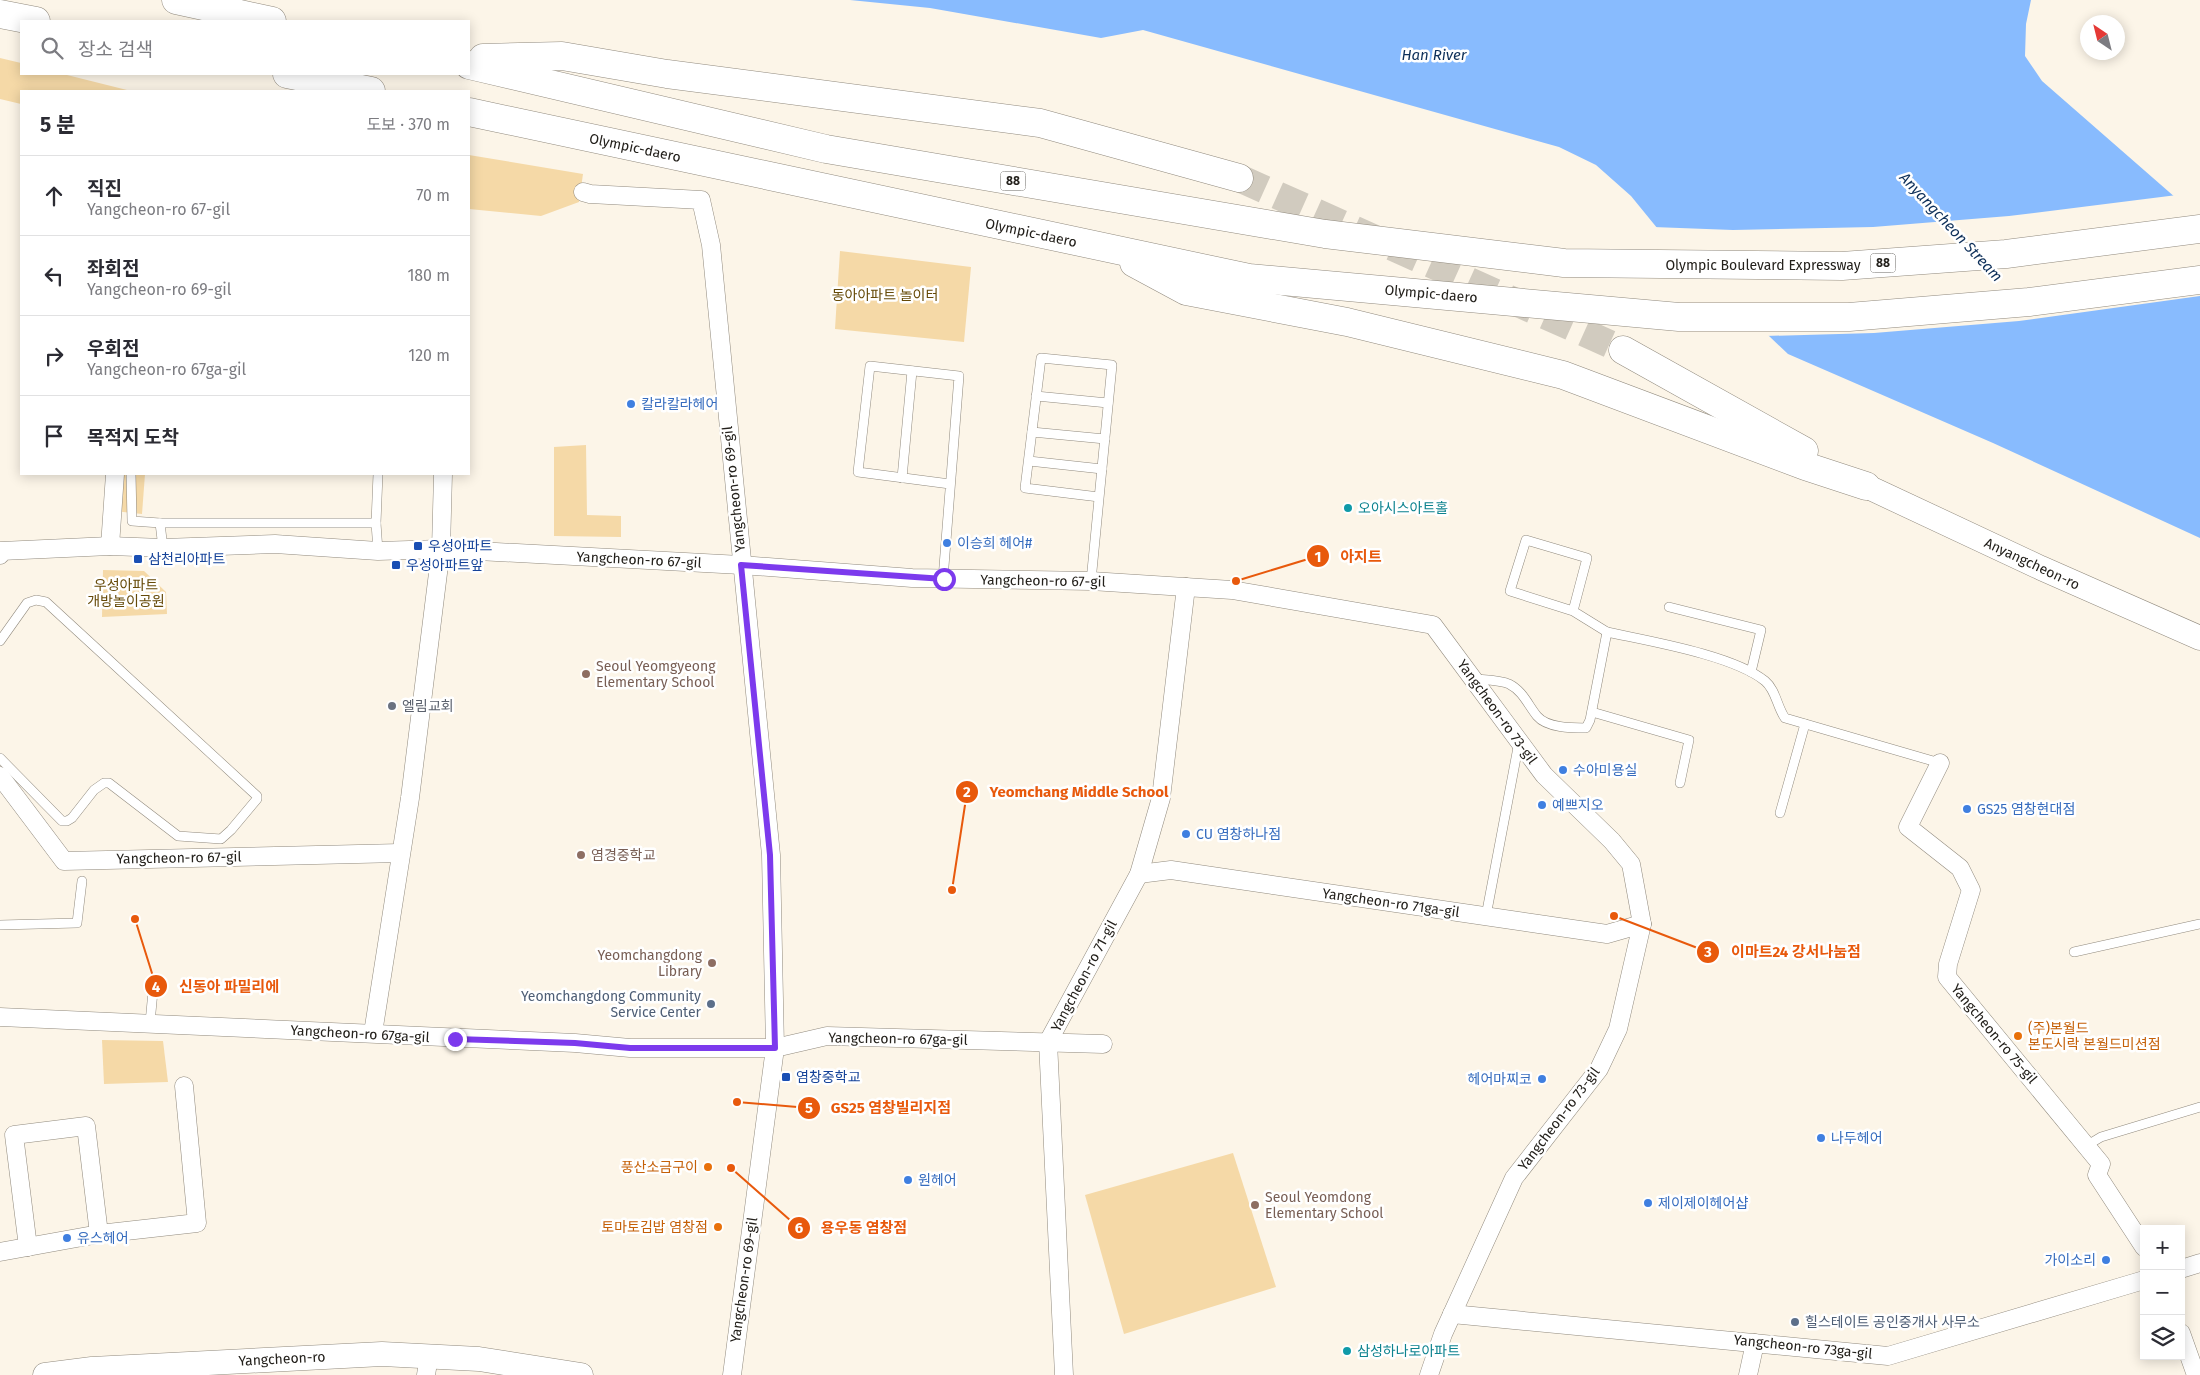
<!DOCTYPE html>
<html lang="ko">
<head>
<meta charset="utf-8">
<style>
	body { margin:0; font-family:"Fira Sans","Noto Sans KR",sans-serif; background:#f2f2f3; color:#2b2b33 }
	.controls { position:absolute; right:15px; bottom:15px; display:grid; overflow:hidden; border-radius:0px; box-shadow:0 2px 12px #0003 }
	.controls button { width:45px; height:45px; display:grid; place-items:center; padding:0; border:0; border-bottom:1px solid #e1e1e2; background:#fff; color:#2b2b33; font:25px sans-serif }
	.compass { position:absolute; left:2080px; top:15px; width:45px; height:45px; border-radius:50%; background:#fff; box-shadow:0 2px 12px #0003; rotate:325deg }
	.stop { position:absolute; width:15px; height:15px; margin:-11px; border:4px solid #7c3aed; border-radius:50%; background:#fff }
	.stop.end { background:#7c3aed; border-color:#fff; box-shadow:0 1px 5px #0008 }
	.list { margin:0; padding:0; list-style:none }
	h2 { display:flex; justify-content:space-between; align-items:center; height:65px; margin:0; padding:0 20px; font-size:21px }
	h2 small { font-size:16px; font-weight:400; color:#7c7c81 }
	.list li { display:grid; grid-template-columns:32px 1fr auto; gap:15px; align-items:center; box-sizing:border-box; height:80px; padding:0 20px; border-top:1px solid #e1e1e2 }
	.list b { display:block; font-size:19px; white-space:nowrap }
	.list p { margin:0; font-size:16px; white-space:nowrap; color:#7c7c81 }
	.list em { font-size:16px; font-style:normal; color:#7c7c81 }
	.icon { flex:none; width:28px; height:28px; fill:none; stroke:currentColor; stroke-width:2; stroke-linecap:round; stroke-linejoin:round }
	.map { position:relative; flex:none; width:2200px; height:1375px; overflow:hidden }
	.search { position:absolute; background:#fff; box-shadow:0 2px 12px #0003; left:20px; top:20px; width:450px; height:55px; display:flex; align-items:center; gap:12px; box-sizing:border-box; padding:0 18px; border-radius:0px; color:#7c7c81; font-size:19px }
	.panel { position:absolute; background:#fff; box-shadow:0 2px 12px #0003; left:20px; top:90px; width:450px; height:385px; border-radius:0px }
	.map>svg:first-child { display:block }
</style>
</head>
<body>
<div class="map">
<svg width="2200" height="1375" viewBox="0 0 2200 1375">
	<rect width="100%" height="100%" fill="#fcf5e8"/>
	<!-- green -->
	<g fill="#f5d9a7">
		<path d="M0,58L21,63V74H63L131,91H21V104L0,99Z"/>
		<path d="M469,155L583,174L579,202L541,216L469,209Z"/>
		<path d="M840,251L971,267L964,342L835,329Z"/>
		<path d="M586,445L587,515L621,516V537L554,536V447Z"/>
		<path d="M117,474H145L142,514L114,511Z"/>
		<path d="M103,570L144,571L166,592L167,614L102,617Z"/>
		<path d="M102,1040L163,1041L168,1082L104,1084Z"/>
		<path d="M1233,1153L1276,1287L1124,1334L1085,1195Z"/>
	</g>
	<!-- water -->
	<path fill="#88bbfe" d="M850,0H2031L2026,24L2025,56L2042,81L2200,219V538L1993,443L1788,354L1662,234L1631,196L1596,165L1559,147L1143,30L1101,38L930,8Z"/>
	<!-- pier -->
	<path fill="#fcf5e8" d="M2177,195L2200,215V296L2019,321L1874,333L1765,336L1653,227L1733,230L1873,227L2009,216Z"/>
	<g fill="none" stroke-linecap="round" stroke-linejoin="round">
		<!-- highway-tunnel -->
		<path stroke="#d1cbbf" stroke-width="28" stroke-dasharray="28 14" stroke-linecap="butt" d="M1239,178L1623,350"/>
		<defs>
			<g id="lane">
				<path d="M1036,396L1108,403"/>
				<path d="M1032,432L1105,439"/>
				<path d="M1029,461L1102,469"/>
				<path d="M131,474L132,521L160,523H376L378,474"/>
				<path d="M902,478L912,371"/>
				<path d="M160,523L163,548"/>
				<path d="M376,523L378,551"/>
				<path d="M943,579L959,376L870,366L858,472L950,484"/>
				<path d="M1091,581L1112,365L1041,358L1025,488L1099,497"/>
				<path d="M1669,607L1761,630L1751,672"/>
				<path d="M1573,611L1587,558L1526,540L1510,591L1573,611L1607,632"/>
				<path d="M0,641L27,603L36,600L46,602L257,796V799L231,830L221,839L178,836L109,783H104L94,790L72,818L67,821H62L0,758"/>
				<path d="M1474,679C1484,680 1500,680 1509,684C1523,691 1528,705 1537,716C1547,728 1572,728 1586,728L1590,720L1607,632C1648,641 1733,655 1765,681C1776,690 1777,707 1785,718L1940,763"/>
				<path d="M1592,712L1689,740L1680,783"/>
				<path d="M1780,813L1805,724"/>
				<path d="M1486,916L1519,742"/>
				<path d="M0,925L77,923L82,881"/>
				<path d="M2074,952L2200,924"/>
				<path d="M150,1023L153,991"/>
				<path d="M2086,1146L2101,1137L2200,1107"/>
			</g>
			<g id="street">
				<path d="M583,192L590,194L701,200L711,245L771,855L775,1048L732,1375"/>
				<path d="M110,546L115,474"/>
				<path d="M0,555L1,551L110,546L163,548L275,544L378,551L441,549L741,565L912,578L1091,581L1232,590L1433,625L1544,775L1612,841L1631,864L1642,924L1618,1029L1599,1069L1514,1178L1443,1334L1429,1375"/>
				<path d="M1940,763L1908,827L1960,868L1971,890L1948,964L1947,977L2101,1164L2097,1175L2144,1247"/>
				<path d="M0,776L64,861L400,853"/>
				<path d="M1139,874L1171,870L1607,934L1642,924"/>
				<path d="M0,1017L575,1043L630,1048H775L827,1036L1103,1044"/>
				<path d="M373,1033L410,798L441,549L443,474"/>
				<path d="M28,1247L14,1135L86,1126L99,1234"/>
				<path d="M0,1252L99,1234L197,1223L184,1086"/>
				<path d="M2181,1269L2200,1263"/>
				<path d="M1452,1314L1888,1356L2144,1280"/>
				<path d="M2181,1333L2196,1375"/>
				<path d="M426,1375L429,1356"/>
				<path d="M1064,1375L1048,1042L1139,874L1161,798L1186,587"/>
				<path d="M1748,1375L1755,1343"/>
			</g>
			<g id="secondary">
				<path d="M1866,486L2041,568L2200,638"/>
				<path d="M45,1375L92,1369L382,1354L479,1359L581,1375"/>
			</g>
			<g id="highway">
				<path d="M176,0L272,21"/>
				<path d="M0,14L36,21"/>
				<path d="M483,58L562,56L667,74L1040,123L1239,178"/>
				<path d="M469,65L826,149L1325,234L1564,263L1842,266L2006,254L2200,229"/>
				<path d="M287,74L371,91"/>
				<path d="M469,112L1249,278L1679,317H1849L2029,302L2200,280"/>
				<path d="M1134,263L1186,291L1347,322L1563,375L1805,466L1866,486"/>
				<path d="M1623,350L1804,451"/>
			</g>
		</defs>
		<!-- lane casing -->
		<use href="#lane" stroke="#918a7e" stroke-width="10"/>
		<!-- street casing -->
		<use href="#street" stroke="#918a7e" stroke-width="19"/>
		<!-- secondary casing -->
		<use href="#secondary" stroke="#918a7e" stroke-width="25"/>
		<!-- highway casing -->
		<use href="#highway" stroke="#918a7e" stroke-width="29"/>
		<!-- lane -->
		<use href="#lane" stroke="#fff" stroke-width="9"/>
		<!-- street -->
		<use href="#street" stroke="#fff" stroke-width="18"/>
		<!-- secondary -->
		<use href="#secondary" stroke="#fff" stroke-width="24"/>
		<!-- highway -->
		<use href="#highway" stroke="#fff" stroke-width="28"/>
	</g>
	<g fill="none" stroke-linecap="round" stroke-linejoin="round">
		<!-- route -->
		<path stroke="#7c3aed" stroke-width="6" d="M455,1039L575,1043L630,1048H775L770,855L741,565L944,579"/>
	</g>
	<!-- markers -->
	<g fill="#3f7fe0" stroke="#fff" stroke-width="2">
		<circle cx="631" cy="404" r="5"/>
		<circle cx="947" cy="543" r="5"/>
		<circle cx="1563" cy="770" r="5"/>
		<circle cx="1542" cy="805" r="5"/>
		<circle cx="1967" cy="809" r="5"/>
		<circle cx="1186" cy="834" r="5"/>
		<circle cx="1542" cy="1079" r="5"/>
		<circle cx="1821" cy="1138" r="5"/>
		<circle cx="908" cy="1180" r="5"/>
		<circle cx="1648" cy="1203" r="5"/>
		<circle cx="67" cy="1238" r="5"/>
		<circle cx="2106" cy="1260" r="5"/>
	</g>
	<g fill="#0f9aa8" stroke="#fff" stroke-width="2">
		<circle cx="1348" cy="508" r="5"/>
		<circle cx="1347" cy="1351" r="5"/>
	</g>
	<g fill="#1a4fb4" stroke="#fff" stroke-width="2">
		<rect x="413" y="541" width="10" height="10" rx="2.5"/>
		<rect x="133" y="554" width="10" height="10" rx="2.5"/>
		<rect x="391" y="560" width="10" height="10" rx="2.5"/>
		<rect x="781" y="1072" width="10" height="10" rx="2.5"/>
	</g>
	<g fill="#8d6e63" stroke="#fff" stroke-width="2">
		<circle cx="586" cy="674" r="5"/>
		<circle cx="581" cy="855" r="5"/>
		<circle cx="712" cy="963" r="5"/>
		<circle cx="1255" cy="1205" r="5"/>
	</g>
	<circle fill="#6b7280" stroke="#fff" stroke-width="2" cx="392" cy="706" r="5"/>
	<g fill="#5c6f8a" stroke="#fff" stroke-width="2">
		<circle cx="711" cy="1004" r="5"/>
		<circle cx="1795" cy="1322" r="5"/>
	</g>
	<g fill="#e8710a" stroke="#fff" stroke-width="2">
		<circle cx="2018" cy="1036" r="5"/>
		<circle cx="708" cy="1167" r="5"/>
		<circle cx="718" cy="1227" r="5"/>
	</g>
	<g text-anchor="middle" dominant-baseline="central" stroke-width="5" stroke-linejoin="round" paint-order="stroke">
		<!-- shield labels -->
		<g fill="#fff" stroke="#666460" stroke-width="1">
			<rect x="1000.5" y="171.5" width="25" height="19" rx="4"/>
			<rect x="1870.5" y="253.5" width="25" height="19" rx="4"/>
		</g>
		<g font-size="12" font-weight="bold" fill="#24211c">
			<text x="1013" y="181">88</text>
			<text x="1883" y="263">88</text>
		</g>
		<!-- street labels -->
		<g font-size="14" fill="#24211c" stroke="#fff">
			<text transform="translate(635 148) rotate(12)">Olympic-daero</text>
			<text transform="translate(1031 233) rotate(12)">Olympic-daero</text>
			<text x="1763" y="265">Olympic Boulevard Expressway</text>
			<text transform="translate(1431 294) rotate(5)">Olympic-daero</text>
			<text transform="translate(734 489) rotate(-96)">Yangcheon-ro 69-gil</text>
			<text transform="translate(639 560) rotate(3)">Yangcheon-ro 67-gil</text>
			<text transform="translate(2032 564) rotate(25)">Anyangcheon-ro</text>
			<text transform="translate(1043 581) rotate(1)">Yangcheon-ro 67-gil</text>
			<text transform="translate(1497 712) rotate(54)">Yangcheon-ro 73-gil</text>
			<text transform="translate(179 858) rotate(-1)">Yangcheon-ro 67-gil</text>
			<text transform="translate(1391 903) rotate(8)">Yangcheon-ro 71ga-gil</text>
			<text transform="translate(1084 976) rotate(-62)">Yangcheon-ro 71-gil</text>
			<text transform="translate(360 1034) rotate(3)">Yangcheon-ro 67ga-gil</text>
			<text transform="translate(1994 1034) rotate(50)">Yangcheon-ro 75-gil</text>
			<text transform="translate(898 1039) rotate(1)">Yangcheon-ro 67ga-gil</text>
			<text transform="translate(1559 1119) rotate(-53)">Yangcheon-ro 73-gil</text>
			<text transform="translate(744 1280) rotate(-82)">Yangcheon-ro 69-gil</text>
			<text transform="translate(1803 1347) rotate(6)">Yangcheon-ro 73ga-gil</text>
			<text transform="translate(282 1359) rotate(-3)">Yangcheon-ro</text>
		</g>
		<!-- park labels -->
		<g font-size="14" fill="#664a08" stroke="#fff">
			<text x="885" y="295">동아아파트 놀이터</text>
			<text x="126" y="585">우성아파트<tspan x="126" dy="16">개방놀이공원</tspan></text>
		</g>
		<!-- shop labels -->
		<g font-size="14" fill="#366cbe" stroke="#fff" text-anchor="start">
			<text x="641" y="404">칼라칼라헤어</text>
			<text x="957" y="543">이승희 헤어#</text>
			<text x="1573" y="770">수아미용실</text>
			<text x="1552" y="805">예쁘지오</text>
			<text x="1977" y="809">GS25 염창현대점</text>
			<text x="1196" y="834">CU 염창하나점</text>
			<text x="1532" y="1079" text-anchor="end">헤어마찌코</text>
			<text x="1831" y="1138">나두헤어</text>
			<text x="918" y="1180">원헤어</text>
			<text x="1658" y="1203">제이제이헤어샵</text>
			<text x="77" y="1238">유스헤어</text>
			<text x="2096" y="1260" text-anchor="end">가이소리</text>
		</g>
		<!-- culture labels -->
		<g font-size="14" fill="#0d838f" stroke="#fff" text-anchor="start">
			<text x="1358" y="508">오아시스아트홀</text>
			<text x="1357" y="1351">삼성하나로아파트</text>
		</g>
		<!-- transit labels -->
		<g font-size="14" fill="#164399" stroke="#fff" text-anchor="start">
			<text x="428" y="546">우성아파트</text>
			<text x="148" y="559">삼천리아파트</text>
			<text x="406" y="565">우성아파트앞</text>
			<text x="796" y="1077">염창중학교</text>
		</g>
		<!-- education labels -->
		<g font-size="14" fill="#785e54" stroke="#fff" text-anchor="start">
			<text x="596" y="666">Seoul Yeomgyeong<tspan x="596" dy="16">Elementary School</tspan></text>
			<text x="591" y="855">염경중학교</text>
			<text x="702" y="955" text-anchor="end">Yeomchangdong<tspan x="702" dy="16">Library</tspan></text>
			<text x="1265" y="1197">Seoul Yeomdong<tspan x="1265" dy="16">Elementary School</tspan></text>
		</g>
		<!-- worship labels -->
		<g font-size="14" fill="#5b616d" stroke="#fff" text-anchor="start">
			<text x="402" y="706">엘림교회</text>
		</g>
		<!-- service labels -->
		<g font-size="14" fill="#4e5e75" stroke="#fff" text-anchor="end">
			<text x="701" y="996">Yeomchangdong Community<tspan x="701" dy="16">Service Center</tspan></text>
			<text x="1805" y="1322" text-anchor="start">힐스테이트 공인중개사 사무소</text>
		</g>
		<!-- food labels -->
		<g font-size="14" fill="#c56008" stroke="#fff" text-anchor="end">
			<text x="2028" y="1028" text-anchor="start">(주)본월드<tspan x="2028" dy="16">본도시락 본월드미션점</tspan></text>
			<text x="698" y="1167">풍산소금구이</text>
			<text x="708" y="1227">토마토김밥 염창점</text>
		</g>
		<!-- water labels -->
		<g font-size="15" font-style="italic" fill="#0d2f59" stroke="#fff">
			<text x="1434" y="55">Han River</text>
			<text transform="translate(1951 227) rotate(47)">Anyangcheon Stream</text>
		</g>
	</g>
	<!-- callouts -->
	<path fill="none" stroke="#e8590c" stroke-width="2" d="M1236 581L1318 556M952 890L967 792M1614 916L1708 952M135 919L156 986M737 1102L809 1108M731 1168L799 1228"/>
	<g fill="#e8590c" stroke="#fff" stroke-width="2">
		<circle cx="1236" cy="581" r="5"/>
		<circle cx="952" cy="890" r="5"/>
		<circle cx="1614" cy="916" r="5"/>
		<circle cx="135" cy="919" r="5"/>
		<circle cx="737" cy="1102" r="5"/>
		<circle cx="731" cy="1168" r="5"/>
		<circle cx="1318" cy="556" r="12"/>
		<circle cx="967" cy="792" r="12"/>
		<circle cx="1708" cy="952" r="12"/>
		<circle cx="156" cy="986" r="12"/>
		<circle cx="809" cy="1108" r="12"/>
		<circle cx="799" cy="1228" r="12"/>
	</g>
	<g font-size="15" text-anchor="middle" font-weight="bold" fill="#fff">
		<text x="1318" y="562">1</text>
		<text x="967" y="797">2</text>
		<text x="1708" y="957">3</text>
		<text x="156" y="992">4</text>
		<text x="809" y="1113">5</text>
		<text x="799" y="1233">6</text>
	</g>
	<g font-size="15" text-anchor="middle" font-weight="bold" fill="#e8590c" stroke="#fff" stroke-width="5" stroke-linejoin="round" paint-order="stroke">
		<text x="1361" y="562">아지트</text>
		<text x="1079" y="797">Yeomchang Middle School</text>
		<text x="1796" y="957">이마트24 강서나눔점</text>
		<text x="229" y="992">신동아 파밀리에</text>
		<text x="891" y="1113">GS25 염창빌리지점</text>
		<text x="864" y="1233">용우동 염창점</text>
	</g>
</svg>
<div class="controls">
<button>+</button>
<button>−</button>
<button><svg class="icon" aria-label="layers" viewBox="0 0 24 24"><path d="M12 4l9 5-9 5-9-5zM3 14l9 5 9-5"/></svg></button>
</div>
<svg class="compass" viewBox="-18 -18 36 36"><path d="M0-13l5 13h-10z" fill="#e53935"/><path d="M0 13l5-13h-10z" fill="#7c7c81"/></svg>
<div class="stop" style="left:944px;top:579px"></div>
<div class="stop end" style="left:455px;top:1039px"></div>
<div class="search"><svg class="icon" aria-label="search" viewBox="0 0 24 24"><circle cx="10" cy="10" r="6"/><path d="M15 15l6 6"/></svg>장소 검색</div>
<section class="panel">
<h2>5 분<small>도보 · 370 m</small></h2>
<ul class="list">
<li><svg class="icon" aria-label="ahead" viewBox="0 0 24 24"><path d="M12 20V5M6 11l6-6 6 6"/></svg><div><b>직진</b><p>Yangcheon-ro 67-gil</p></div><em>70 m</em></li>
<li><svg class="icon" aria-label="left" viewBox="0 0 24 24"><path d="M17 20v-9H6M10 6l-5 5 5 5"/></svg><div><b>좌회전</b><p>Yangcheon-ro 69-gil</p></div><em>180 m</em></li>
<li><svg class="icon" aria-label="right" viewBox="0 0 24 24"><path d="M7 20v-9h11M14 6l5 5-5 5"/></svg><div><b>우회전</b><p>Yangcheon-ro 67ga-gil</p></div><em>120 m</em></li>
<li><svg class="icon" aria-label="arrive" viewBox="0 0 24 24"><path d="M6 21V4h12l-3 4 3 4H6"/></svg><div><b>목적지 도착</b></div></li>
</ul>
</section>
</div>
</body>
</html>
